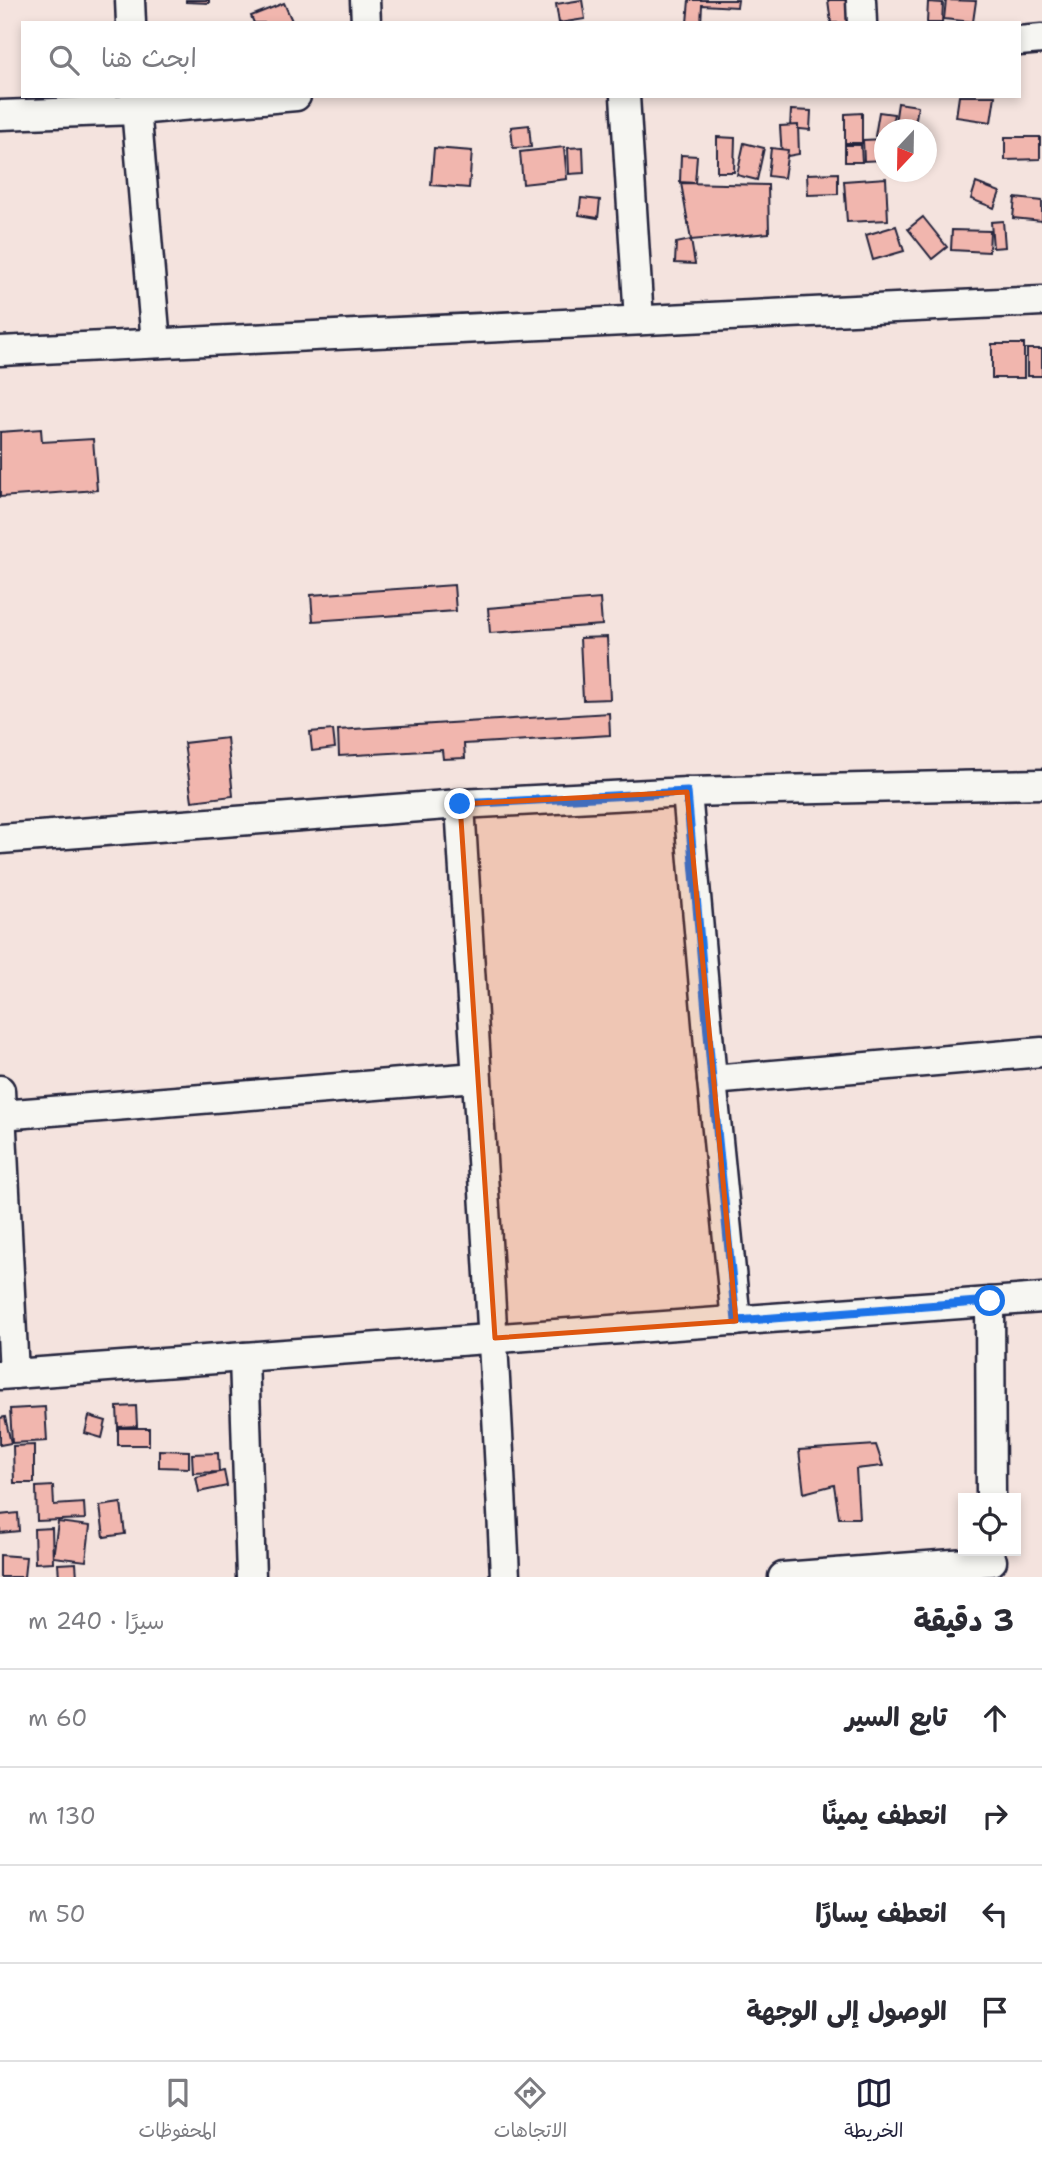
<!DOCTYPE html>
<html lang="ar">
<head>
<meta charset="utf-8">
<style>
	body { margin:0; font-family:"Shantell Sans","Playpen Sans Arabic",sans-serif; background:#f7f7f7; color:#2b2b33; direction:rtl }
	.controls { position:absolute; right:21px; bottom:21px; display:grid; overflow:hidden; border-radius:0px; box-shadow:0 4px 10px #0003 }
	.controls button { width:63px; height:63px; display:grid; place-items:center; padding:0; border:0; border-bottom:2px solid #e1e1e2; background:#fff; color:#2b2b33; font:35px sans-serif }
	.compass { position:absolute; left:874px; top:119px; width:63px; height:63px; border-radius:50%; background:#fff; box-shadow:0 4px 10px #0003; rotate:202deg }
	.stop { position:absolute; width:21px; height:21px; margin:-16px; border:5px solid #1a73e8; border-radius:50%; background:#fff }
	.stop.end { background:#1a73e8; border-color:#fff; box-shadow:0 2px 7px #0008 }
	.list { margin:0; padding:0; list-style:none }
	h2 { display:flex; justify-content:space-between; align-items:center; height:91px; margin:0; padding:0 28px; font-size:30px }
	h2 small { font-size:23px; font-weight:400; color:#7c7c81 }
	.list li { display:grid; grid-template-columns:46px 1fr auto; gap:21px; align-items:center; box-sizing:border-box; height:98px; padding:0 28px; border-top:2px solid #e1e1e2 }
	.list b { display:block; font-size:26px; white-space:nowrap }
	.list em { font-size:23px; font-style:normal; color:#7c7c81 }
	.icon { flex:none; width:38px; height:38px; fill:none; stroke:currentColor; stroke-width:2; stroke-linecap:round; stroke-linejoin:round }
	.map { position:relative; flex:none; width:1042px; height:1577px; overflow:hidden; direction:ltr }
	.search { position:absolute; background:#fff; box-shadow:0 4px 10px #0003; left:21px; right:21px; top:21px; height:77px; display:flex; align-items:center; gap:18px; box-sizing:border-box; padding:0 24px; border-radius:0px; color:#7c7c81; font-size:26px }
	.sheet { height:483px; background:#fff }
	nav { display:flex; justify-content:space-around; align-items:center; box-sizing:border-box; height:98px; border-top:2px solid #e1e1e2; background:#fff; font-size:19px; color:#7c7c81 }
	nav a { display:grid; justify-items:center; gap:4px }
	nav .on { color:#22223b }
	.map>svg:first-child { display:block }
</style>
</head>
<body>
<div class="map">
<svg width="1042" height="1577" viewBox="0 0 1042 1577">
	<rect width="100%" height="100%" fill="#f4e3de"/>
	<filter id="ink" filterUnits="userSpaceOnUse"><feTurbulence type="fractalNoise" baseFrequency=".0143" numOctaves="2"/><feDisplacementMap in="SourceGraphic" scale="14" xChannelSelector="R" yChannelSelector="G"/><feConvolveMatrix kernelMatrix="1 2 1 2 8 2 1 2 1" color-interpolation-filters="sRGB"/></filter>
	<g filter="url(#ink)">
		<!-- building -->
		<g fill="#f1b6ae" stroke="#22223b" stroke-width="2">
			<path d="M186,0H209V3L186,2Z"/>
			<path d="M582,0L585,19L559,23L556,4Z"/>
			<path d="M689,0H738L737,7L702,5L701,23H687Z"/>
			<path d="M828,0H865L868,23H831Z"/>
			<path d="M946,0L976,1L973,22L944,19Z"/>
			<path d="M928,2L943,3L942,23H927Z"/>
			<path d="M284,3L293,23H254L251,16Z"/>
			<path d="M959,96H995L991,122L956,117Z"/>
			<path d="M898,103L918,106L914,130H894Z"/>
			<path d="M791,110L811,111L810,130L790,128Z"/>
			<path d="M879,112L894,114L891,130H884V137L875,136Z"/>
			<path d="M862,113V143H845V114Z"/>
			<path d="M529,125L531,147L513,148L511,127Z"/>
			<path d="M798,125L799,154L782,157L780,126Z"/>
			<path d="M717,137L735,138L734,172H717Z"/>
			<path d="M1005,137H1040V159L1005,160Z"/>
			<path d="M884,139V160L864,161L863,140Z"/>
			<path d="M744,143L764,148L757,180L737,175Z"/>
			<path d="M845,145H861L862,162H845Z"/>
			<path d="M564,147L567,179L523,184L520,152Z"/>
			<path d="M583,147L584,173L569,174L568,148Z"/>
			<path d="M434,148L472,151L469,188L431,185Z"/>
			<path d="M771,148L788,150L784,178L768,176Z"/>
			<path d="M681,155L697,156L695,183L680,182Z"/>
			<path d="M838,173V194L808,195L807,174Z"/>
			<path d="M886,178L888,220L847,222L844,181Z"/>
			<path d="M681,183L768,185L769,233L691,240Z"/>
			<path d="M976,183L1000,192L994,208L971,199Z"/>
			<path d="M581,198L600,200L598,218L579,215Z"/>
			<path d="M1015,198L1042,201V221L1013,218Z"/>
			<path d="M923,217L947,247L932,259L908,229Z"/>
			<path d="M1003,221L1005,247L993,248L991,222Z"/>
			<path d="M896,226L904,251L873,260L866,235Z"/>
			<path d="M952,230L990,231L989,252L951,250Z"/>
			<path d="M691,240L695,264L675,263L676,243Z"/>
			<rect x="992" y="344" width="32" height="34"/>
			<rect x="1027" y="349" width="15" height="27"/>
			<path d="M41,429L42,442L93,439L97,490L0,497V432Z"/>
			<path d="M454,585L456,611L313,621L311,595Z"/>
			<path d="M600,599L602,625L490,633L488,608Z"/>
			<path d="M607,637L610,699L583,700L580,638Z"/>
			<path d="M609,713L610,735L464,744L465,758L443,759L442,750L339,756L338,730Z"/>
			<path d="M333,730L335,748L312,751L310,732Z"/>
			<path d="M227,738L233,796L192,801L184,743Z"/>
			<path d="M136,1406L137,1426L118,1427L117,1407Z"/>
			<path d="M45,1407L47,1441L12,1443L10,1409Z"/>
			<path d="M89,1416L106,1421L102,1438L85,1433Z"/>
			<path d="M5,1417L11,1443L0,1445V1418Z"/>
			<rect x="118" y="1428" width="31" height="17"/>
			<path d="M34,1445V1483H14L13,1446Z"/>
			<path d="M876,1445L883,1466L856,1469L859,1518H839L834,1485L804,1493L799,1450Z"/>
			<path d="M159,1450L189,1451V1468L159,1467Z"/>
			<path d="M218,1453L219,1472L193,1473L192,1454Z"/>
			<path d="M224,1471L227,1486L199,1492L196,1477Z"/>
			<path d="M53,1486L54,1505L84,1503L85,1519L37,1521L36,1487Z"/>
			<path d="M121,1503L125,1534L104,1537L100,1506Z"/>
			<path d="M18,1513L19,1531L0,1533V1515Z"/>
			<path d="M58,1522L90,1526L86,1561L53,1557Z"/>
			<path d="M52,1528L53,1562L35,1563L34,1529Z"/>
			<path d="M0,1555L26,1557L24,1577H0Z"/>
			<path d="M76,1563L77,1577H59L58,1564Z"/>
		</g>
		<g fill="none" stroke-linecap="round" stroke-linejoin="round">
			<defs>
				<g id="minor">
					<path d="M130,0L131,23"/>
					<path d="M365,0L366,23"/>
					<path d="M861,0L862,23"/>
					<path d="M1019,41L1042,39"/>
					<path d="M135,96L156,343"/>
					<path d="M625,96L639,320"/>
					<path d="M0,115L136,110L296,96"/>
					<path d="M0,351L1042,301"/>
					<path d="M687,792L712,1080L736,1321"/>
					<path d="M460,804C475,1062 494,1319 505,1577"/>
					<path d="M0,839L460,804L687,792L1042,784"/>
					<path d="M712,1080L1042,1052"/>
					<path d="M0,1090L14,1374"/>
					<path d="M1,1115L476,1077"/>
					<path d="M990,1302L991,1498"/>
					<path d="M244,1357L251,1577"/>
					<path d="M0,1375L1042,1298"/>
					<path d="M783,1577L992,1561"/>
				</g>
			</defs>
			<!-- minor casing -->
			<use href="#minor" stroke="#22223b" stroke-width="33"/>
			<!-- minor -->
			<use href="#minor" stroke="#f6f6f2" stroke-width="28"/>
		</g>
	</g>
	<g fill="none" stroke-linecap="round" stroke-linejoin="round" filter="url(#ink)">
		<!-- route -->
		<path stroke="#1a73e8" stroke-width="9" d="M460,804L687,792L712,1080L736,1321L990,1301"/>
	</g>
	<!-- marked area -->
	<path fill="#de560e" fill-opacity="0.2" stroke="#de560e" stroke-width="5" stroke-linejoin="round" d="M687,792L736,1321L495,1338L460,804Z"/>
</svg>
<div class="controls">
<button><svg class="icon" aria-label="locate" viewBox="0 0 24 24"><circle cx="12" cy="12" r="6"/><path d="M12 2v4M12 18v4M2 12h4M18 12h4"/></svg></button>
</div>
<svg class="compass" viewBox="-18 -18 36 36"><path d="M0-13l5 13h-10z" fill="#e53935"/><path d="M0 13l5-13h-10z" fill="#7c7c81"/></svg>
<div class="stop" style="left:990px;top:1301px"></div>
<div class="stop end" style="left:460px;top:804px"></div>
<div class="search"><svg class="icon" aria-label="search" viewBox="0 0 24 24"><circle cx="10" cy="10" r="6"/><path d="M15 15l6 6"/></svg>ابحث هنا</div>
</div>
<section class="sheet">
<h2>3 دقيقة<small>سيرًا · 240 m</small></h2>
<ul class="list">
<li><svg class="icon" aria-label="ahead" viewBox="0 0 24 24"><path d="M12 20V5M6 11l6-6 6 6"/></svg><div><b>تابع السير</b></div><em>60 m</em></li>
<li><svg class="icon" aria-label="right" viewBox="0 0 24 24"><path d="M7 20v-9h11M14 6l5 5-5 5"/></svg><div><b>انعطف يمينًا</b></div><em>130 m</em></li>
<li><svg class="icon" aria-label="left" viewBox="0 0 24 24"><path d="M17 20v-9H6M10 6l-5 5 5 5"/></svg><div><b>انعطف يسارًا</b></div><em>50 m</em></li>
<li><svg class="icon" aria-label="arrive" viewBox="0 0 24 24"><path d="M6 21V4h12l-3 4 3 4H6"/></svg><div><b>الوصول إلى الوجهة</b></div></li>
</ul>
</section>
<nav>
<a class="on"><svg class="icon" aria-label="map" viewBox="0 0 24 24"><path d="M3 6l6-2 6 2 6-2v14l-6 2-6-2-6 2zM9 4v14M15 6v14"/></svg>الخريطة</a>
<a><svg class="icon" aria-label="directions" viewBox="0 0 24 24"><path d="M12 3l9 9-9 9-9-9zM9 14v-3h6M13 9l2 2-2 2"/></svg>الاتجاهات</a>
<a><svg class="icon" aria-label="saved" viewBox="0 0 24 24"><path d="M7 4h10v16l-5-4-5 4z"/></svg>المحفوظات</a>
</nav>
</body>
</html>
